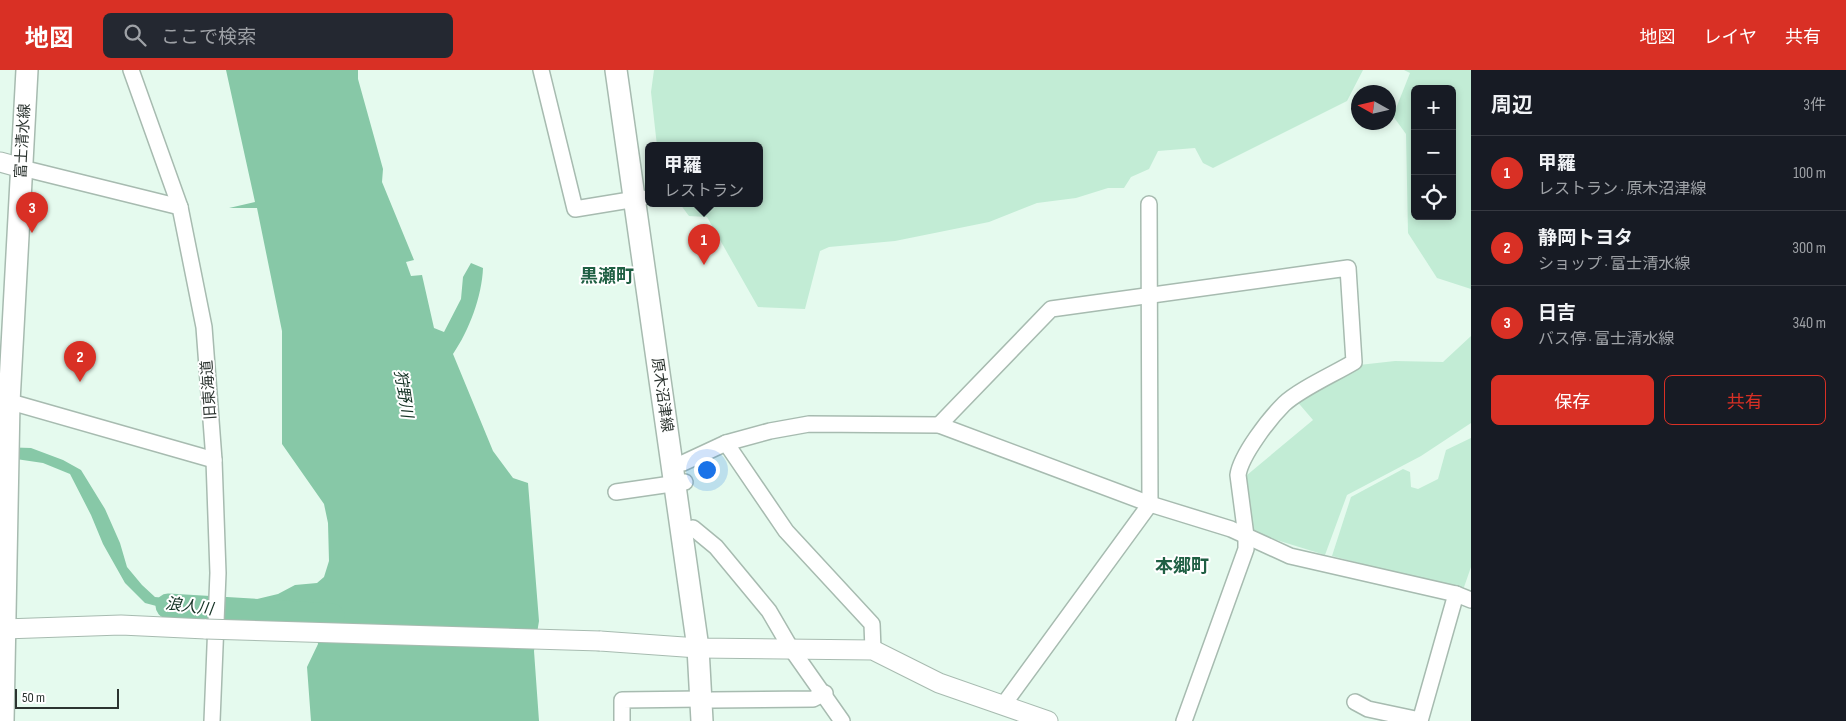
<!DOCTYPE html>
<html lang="ja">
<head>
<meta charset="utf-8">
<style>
	body { margin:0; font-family:"Sofia Sans Condensed","Noto Sans JP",sans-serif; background:#242831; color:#f1f3f6 }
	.controls { position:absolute; right:15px; top:15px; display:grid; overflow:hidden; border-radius:8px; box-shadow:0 2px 8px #0003 }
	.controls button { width:45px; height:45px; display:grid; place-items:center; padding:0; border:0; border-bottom:1px solid #363941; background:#171b24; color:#f1f3f6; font:25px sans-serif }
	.compass { position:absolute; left:1351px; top:15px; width:45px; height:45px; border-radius:50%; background:#171b24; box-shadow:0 2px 8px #0003; rotate:278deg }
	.scale { position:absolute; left:15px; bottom:12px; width:104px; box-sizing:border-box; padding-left:5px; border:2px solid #2c3430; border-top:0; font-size:14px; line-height:18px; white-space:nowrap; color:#2c3430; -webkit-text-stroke:4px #fff; paint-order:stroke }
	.you { position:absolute; left:706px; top:399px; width:18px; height:18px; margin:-12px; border:4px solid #fff; border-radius:50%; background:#1a73e8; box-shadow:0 0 0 8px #1a73e833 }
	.badge { display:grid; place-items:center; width:32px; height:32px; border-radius:50%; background:#d93025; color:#fff; font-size:16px; font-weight:700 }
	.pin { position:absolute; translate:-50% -41px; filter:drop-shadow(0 1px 2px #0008) }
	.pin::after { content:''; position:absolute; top:26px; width:18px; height:15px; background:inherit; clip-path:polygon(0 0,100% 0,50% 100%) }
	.popup { position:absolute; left:645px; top:72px; width:118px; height:65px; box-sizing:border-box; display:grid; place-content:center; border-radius:8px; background:#171b24; filter:drop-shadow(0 1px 4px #0005); font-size:16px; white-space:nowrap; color:#9ea1a6 }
	.popup b { font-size:19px; color:#f1f3f6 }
	.popup::after { content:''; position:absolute; left:50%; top:100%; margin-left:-10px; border:10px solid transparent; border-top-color:#171b24 }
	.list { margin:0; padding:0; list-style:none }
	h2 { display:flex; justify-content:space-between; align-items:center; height:65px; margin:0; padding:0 20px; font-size:21px }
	h2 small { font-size:16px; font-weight:400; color:#9ea1a6 }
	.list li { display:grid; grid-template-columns:32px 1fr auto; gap:15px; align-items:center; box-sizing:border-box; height:75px; padding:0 20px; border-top:1px solid #363941 }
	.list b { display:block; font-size:19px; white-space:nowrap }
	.list p { margin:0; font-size:16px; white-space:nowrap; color:#9ea1a6 }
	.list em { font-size:16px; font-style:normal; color:#9ea1a6 }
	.actions { display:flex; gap:10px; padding:15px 20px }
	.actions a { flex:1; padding:11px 0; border:1px solid #d93025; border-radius:8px; text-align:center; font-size:18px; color:#d93025 }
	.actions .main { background:#d93025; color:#fff }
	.icon { flex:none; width:28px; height:28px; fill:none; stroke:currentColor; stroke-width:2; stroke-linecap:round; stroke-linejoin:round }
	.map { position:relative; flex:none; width:1471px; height:651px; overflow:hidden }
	header { display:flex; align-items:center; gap:30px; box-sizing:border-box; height:70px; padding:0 25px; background:#d93025; color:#fff }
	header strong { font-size:24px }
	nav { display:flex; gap:28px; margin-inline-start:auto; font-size:18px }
	.search { width:350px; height:45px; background:#242831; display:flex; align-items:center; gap:12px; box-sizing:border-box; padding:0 18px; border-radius:8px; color:#9ea1a6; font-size:19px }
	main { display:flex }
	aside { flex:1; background:#171b24 }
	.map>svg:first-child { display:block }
</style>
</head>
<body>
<header>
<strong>地図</strong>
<div class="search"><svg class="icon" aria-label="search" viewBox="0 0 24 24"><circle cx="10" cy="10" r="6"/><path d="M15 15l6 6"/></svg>ここで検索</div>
<nav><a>地図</a><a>レイヤ</a><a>共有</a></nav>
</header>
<main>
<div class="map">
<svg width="1471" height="651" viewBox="0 0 1471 651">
	<rect width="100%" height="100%" fill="#e5faee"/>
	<!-- green -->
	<g fill="#c2ecd5" fill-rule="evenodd">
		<path d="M654,0H1363L1347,31L1213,98L1203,93L1195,78L1158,81L1149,99L1131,107L1124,118H1108L1076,128L1037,133L989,152L895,171L829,177L820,181L805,239L758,237L707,147L689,146L680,134H759V76H657L651,22Z"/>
		<path d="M1404,0H1471V219L1437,208L1408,163L1406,64L1393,46L1410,3ZM1415,19H1452V146H1415Z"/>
		<path d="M1471,266V353L1421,386L1347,425L1325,485L1251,462L1241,410L1313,350L1295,329L1350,296L1395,291L1443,292Z"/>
		<path d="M1471,368V497L1463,520L1332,486L1351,427L1403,399L1410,402L1411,417L1418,419L1438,409L1446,380Z"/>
	</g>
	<!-- water -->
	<g fill="#87c8a7">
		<path d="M226,0H358V9L383,99L382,112L414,190L406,192L411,206L422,205L434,258L444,262L461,229L463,207L471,193L483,198C482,226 469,261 453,284L493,381L513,408L528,413L539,551L534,581L539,651H311L307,597L318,574L316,556L310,549L277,537L272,540L256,538L253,530L278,524L295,515L317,513L324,507L329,491L328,453L324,434L282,374V261L257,138H229L255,132Z"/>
		<path d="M0,377L31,378L63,390L81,400L105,439L120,473L127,497L142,515L155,527L199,531L201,540L164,538L145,533L125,513L103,474L91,445L70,404L43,393L16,389Z"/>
	</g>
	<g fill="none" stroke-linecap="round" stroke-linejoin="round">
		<!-- river -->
		<path stroke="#87c8a7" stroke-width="25" d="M168,536L332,546"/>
		<defs>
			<g id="minor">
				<path d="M131,0L180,137L204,257L214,390L218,503L212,651"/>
				<path d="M541,0L575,139L642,128"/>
				<path d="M22,98L180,137"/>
				<path d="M0,329L214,390"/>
				<path d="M939,355L1051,239L1348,198L1354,292C1334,304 1300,319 1284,334C1269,349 1241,385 1238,405L1246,466V479L1184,651"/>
				<path d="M726,373L786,461L872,554L873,580"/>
				<path d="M683,393L726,373L770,361L809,354L939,355L1150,434L1231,459L1290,486L1456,524L1471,530"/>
				<path d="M616,422L685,412"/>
				<path d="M693,458L716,477L769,541L790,577L842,651"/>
				<path d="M712,630L813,629L825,623"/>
				<path d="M1355,632L1368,639L1420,650"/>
				<path d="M1004,634L1150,434L1149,134"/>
				<path d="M622,651V630L701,629"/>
				<path d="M1420,651L1456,524"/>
			</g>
			<g id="tertiary">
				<path d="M0,92L22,98"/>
				<path d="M4,559L121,555L206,559"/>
				<path d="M600,571L698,578L873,580L939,613L1048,651"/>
			</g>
			<g id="secondary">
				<path d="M616,0L698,578L702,651"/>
				<path d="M3,651L9,332L27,0"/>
			</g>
		</defs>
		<!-- minor casing -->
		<use href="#minor" stroke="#a7bbb0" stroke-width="18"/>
		<!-- tertiary casing -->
		<use href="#tertiary" stroke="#a7bbb0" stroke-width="21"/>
		<!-- secondary casing -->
		<use href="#secondary" stroke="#a7bbb0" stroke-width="24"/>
		<!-- minor -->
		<use href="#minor" stroke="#fff" stroke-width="15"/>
		<!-- tertiary -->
		<use href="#tertiary" stroke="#fff" stroke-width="19"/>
		<!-- secondary -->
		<use href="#secondary" stroke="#fff" stroke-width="21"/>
		<defs>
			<path id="tertiary-bridge" d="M206,559L600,571"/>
		</defs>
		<!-- tertiary-bridge casing -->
		<use href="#tertiary-bridge" stroke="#a7bbb0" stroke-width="21" stroke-linecap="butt"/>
		<!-- tertiary-bridge -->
		<use href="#tertiary-bridge" stroke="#fff" stroke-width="19"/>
	</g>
	<g text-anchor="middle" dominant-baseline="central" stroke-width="4" stroke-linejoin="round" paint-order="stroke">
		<!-- street labels -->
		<g font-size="15" fill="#2c3430" stroke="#fff">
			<text transform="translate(23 71) rotate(-87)">富士清水線</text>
			<text transform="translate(209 320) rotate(-94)">旧東海道</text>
			<text transform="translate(662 325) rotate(82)">原木沼津線</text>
		</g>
		<!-- water labels -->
		<g font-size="16" font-style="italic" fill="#143224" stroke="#fff">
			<text transform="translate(403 324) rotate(81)">狩野川</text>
			<text transform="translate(189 537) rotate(7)">浪人川</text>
		</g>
		<!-- quarter labels -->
		<g font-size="18" font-weight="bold" fill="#1f5f43" stroke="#fff">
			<text x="607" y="206">黒瀬町</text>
			<text x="1182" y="496">本郷町</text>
		</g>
	</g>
</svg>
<div class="controls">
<button>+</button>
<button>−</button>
<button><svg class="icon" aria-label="locate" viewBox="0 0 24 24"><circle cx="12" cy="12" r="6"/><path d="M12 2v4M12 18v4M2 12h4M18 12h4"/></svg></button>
</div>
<svg class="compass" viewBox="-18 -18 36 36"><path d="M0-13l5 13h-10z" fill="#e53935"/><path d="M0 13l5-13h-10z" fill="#9ea1a6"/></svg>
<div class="scale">50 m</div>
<div class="you"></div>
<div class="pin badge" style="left:704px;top:195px">1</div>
<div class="popup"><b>甲羅</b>レストラン</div>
<div class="pin badge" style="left:80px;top:312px">2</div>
<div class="pin badge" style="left:32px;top:163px">3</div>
</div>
<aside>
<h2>周辺<small>3件</small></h2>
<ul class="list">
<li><span class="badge">1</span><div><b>甲羅</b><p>レストラン · 原木沼津線</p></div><em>100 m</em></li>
<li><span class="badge">2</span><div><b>静岡トヨタ</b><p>ショップ · 富士清水線</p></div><em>300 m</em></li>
<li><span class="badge">3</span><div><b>日吉</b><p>バス停 · 富士清水線</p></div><em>340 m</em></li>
</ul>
<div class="actions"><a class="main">保存</a><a>共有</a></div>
</aside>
</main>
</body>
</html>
